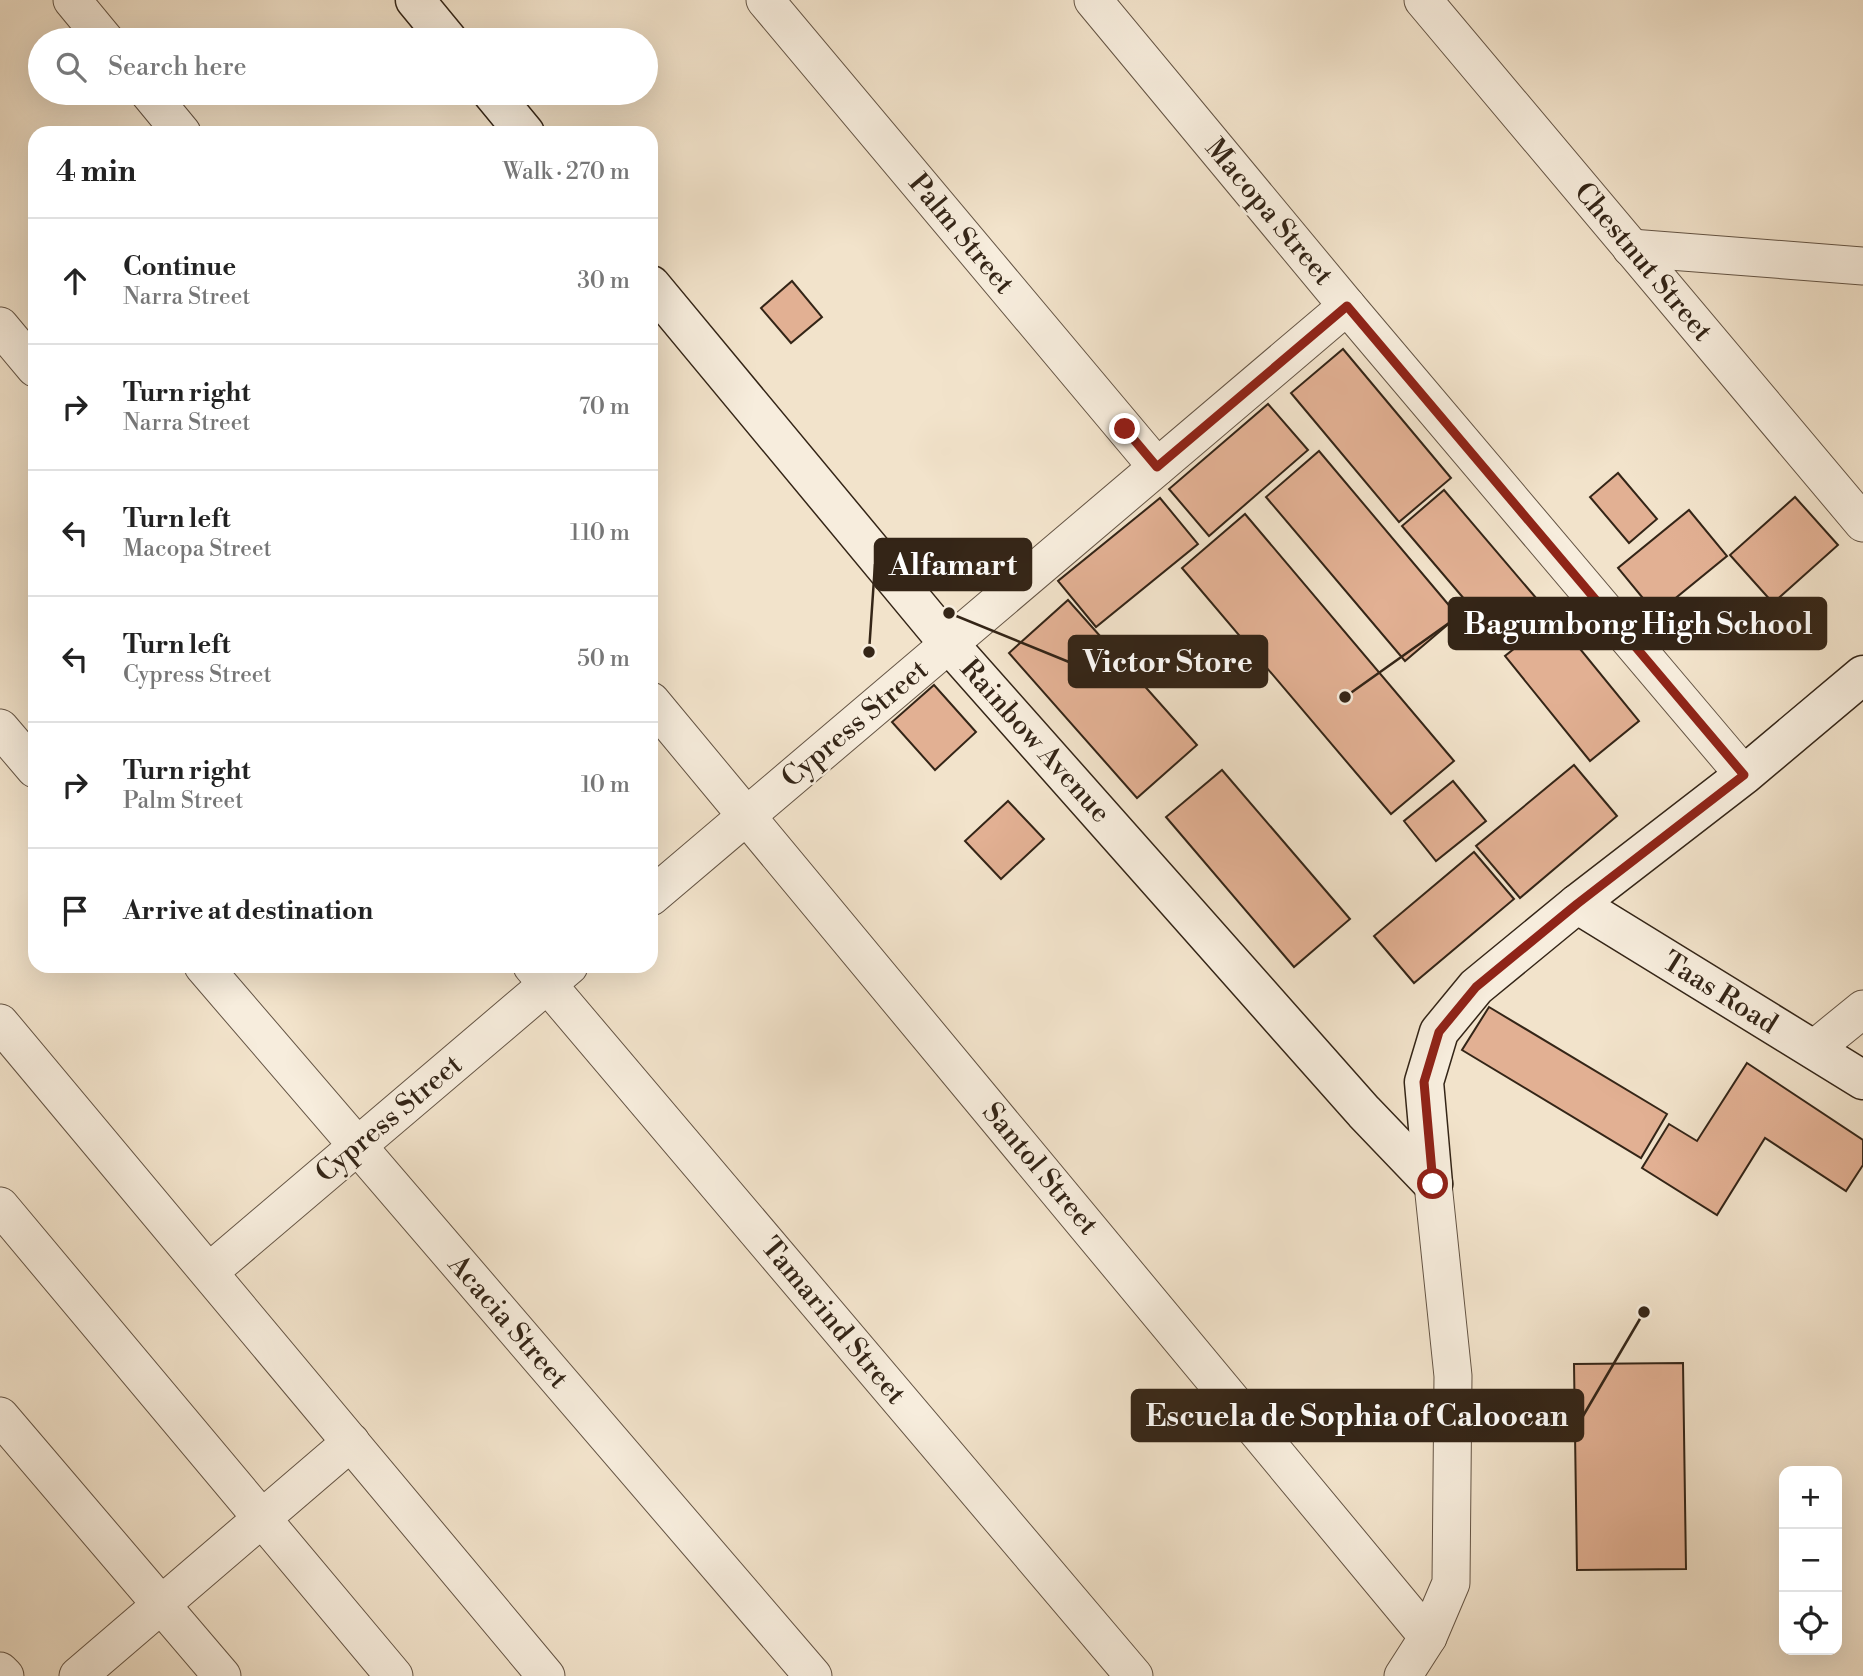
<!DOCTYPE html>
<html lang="en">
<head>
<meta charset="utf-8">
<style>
	body { margin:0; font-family:"Libre Bodoni",serif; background:#f2f2f2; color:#222 }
	.controls { position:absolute; right:21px; bottom:21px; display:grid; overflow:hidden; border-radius:14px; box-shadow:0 7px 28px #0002 }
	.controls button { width:63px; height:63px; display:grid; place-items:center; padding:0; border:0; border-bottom:2px solid #e0e0e0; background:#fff; color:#222; font:35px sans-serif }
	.stop { position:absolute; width:21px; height:21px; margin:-16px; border:5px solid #8f2418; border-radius:50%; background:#fff }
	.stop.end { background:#8f2418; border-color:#fff; box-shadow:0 2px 7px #0008 }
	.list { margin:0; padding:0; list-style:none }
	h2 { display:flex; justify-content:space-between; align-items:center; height:91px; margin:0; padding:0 28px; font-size:30px }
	h2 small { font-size:23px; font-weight:400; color:#767676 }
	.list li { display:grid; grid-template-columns:46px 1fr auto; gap:21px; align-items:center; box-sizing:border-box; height:126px; padding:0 28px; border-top:2px solid #e0e0e0 }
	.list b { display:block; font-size:26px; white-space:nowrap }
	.list p { margin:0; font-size:23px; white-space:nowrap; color:#767676 }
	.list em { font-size:23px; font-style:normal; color:#767676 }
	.icon { flex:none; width:38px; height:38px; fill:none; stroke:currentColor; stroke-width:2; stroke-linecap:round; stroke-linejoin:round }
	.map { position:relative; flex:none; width:1863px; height:1676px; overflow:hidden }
	.search { position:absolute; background:#fff; box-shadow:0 7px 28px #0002; left:28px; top:28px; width:630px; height:77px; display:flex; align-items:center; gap:18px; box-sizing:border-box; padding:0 24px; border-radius:38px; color:#767676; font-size:26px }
	.panel { position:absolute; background:#fff; box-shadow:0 7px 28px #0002; left:28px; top:126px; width:630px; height:847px; border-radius:21px }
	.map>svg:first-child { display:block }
</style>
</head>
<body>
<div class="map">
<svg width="1863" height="1676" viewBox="0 0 1863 1676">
	<rect width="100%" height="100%" fill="#f2e3cb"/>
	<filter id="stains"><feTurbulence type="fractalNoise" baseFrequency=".00286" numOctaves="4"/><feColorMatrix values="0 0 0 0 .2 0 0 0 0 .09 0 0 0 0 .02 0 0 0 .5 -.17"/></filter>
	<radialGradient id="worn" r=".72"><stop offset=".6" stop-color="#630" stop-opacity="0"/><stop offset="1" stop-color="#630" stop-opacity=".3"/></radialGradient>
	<!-- building -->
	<g fill="#e2b093" stroke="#342517" stroke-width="2">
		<path d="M792,281L822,317L791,343L761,308Z"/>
		<path d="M1343,349L1451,478L1399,522L1291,393Z"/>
		<path d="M1268,404L1308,450L1209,536L1169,489Z"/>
		<path d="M1319,451L1458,616L1405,661L1266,497Z"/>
		<path d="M1618,473L1657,519L1629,543L1590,497Z"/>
		<path d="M1444,490L1542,605L1500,641L1402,526Z"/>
		<path d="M1795,497L1838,545L1773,603L1730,555Z"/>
		<path d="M1160,498L1198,544L1096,627L1058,581Z"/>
		<path d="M1689,510L1727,556L1656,614L1618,568Z"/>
		<path d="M1245,514L1454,761L1391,814L1182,568Z"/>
		<path d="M1068,600L1197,745L1137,798L1009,653Z"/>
		<path d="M1554,617L1639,721L1590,761L1505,656Z"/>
		<path d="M934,685L976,732L935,770L892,722Z"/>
		<path d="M1574,765L1617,816L1520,898L1476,846Z"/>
		<path d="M1222,770L1350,919L1294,967L1166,817Z"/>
		<path d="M1453,781L1486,821L1436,861L1404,821Z"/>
		<path d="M1008,801L1044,839L1001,879L965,841Z"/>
		<path d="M1474,852L1514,899L1414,983L1374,936Z"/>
		<path d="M1489,1007L1667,1114L1641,1158L1462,1050Z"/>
		<path d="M1747,1063L1863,1140V1165L1846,1191L1765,1138L1717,1215L1642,1168L1669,1124L1697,1141Z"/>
		<path d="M1683,1363L1686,1569L1577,1570L1574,1364Z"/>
	</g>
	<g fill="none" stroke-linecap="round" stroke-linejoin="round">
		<defs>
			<g id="street">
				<path d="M72,0L105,40"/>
				<path d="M765,0L1157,467"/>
				<path d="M1093,0L1347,306L1744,775"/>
				<path d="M1423,0L1863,523"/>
				<path d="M149,93L182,133"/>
				<path d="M1631,248L1863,266"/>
				<path d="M0,326L35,368"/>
				<path d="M651,701L1428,1637"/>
				<path d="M0,728L35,769"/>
				<path d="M651,897L1347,306"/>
				<path d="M203,966L813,1676"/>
				<path d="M532,966L1134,1676"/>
				<path d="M0,1023L546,1676"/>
				<path d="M1814,1049L1863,1009"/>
				<path d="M0,1206L394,1676"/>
				<path d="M209,1272L569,966"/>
				<path d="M0,1416L222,1676"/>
				<path d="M0,1671L5,1676"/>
				<path d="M78,1676L351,1442"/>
				<path d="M1403,1676L1428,1637L1451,1583L1453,1376L1433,1184"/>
			</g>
			<g id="secondary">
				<path d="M415,0L448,40"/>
				<path d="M492,93L525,133"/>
				<path d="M651,285L949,644L1364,1112L1433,1184"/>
				<path d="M1577,904L1863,1080"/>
				<path d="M1433,1184L1424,1082L1439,1032L1476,987L1577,904L1744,775L1863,675"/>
			</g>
		</defs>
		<!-- street casing -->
		<use href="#street" stroke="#645444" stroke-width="39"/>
		<!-- secondary casing -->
		<use href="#secondary" stroke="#342517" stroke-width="41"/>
		<!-- street -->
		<use href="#street" stroke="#f7eddd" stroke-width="37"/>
		<!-- secondary -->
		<use href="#secondary" stroke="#f7eddd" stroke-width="38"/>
	</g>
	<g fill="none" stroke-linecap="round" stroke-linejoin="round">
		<!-- route -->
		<path stroke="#8f2418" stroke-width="9" d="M1125,429L1157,467L1347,306L1744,775L1577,904L1476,987L1439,1032L1424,1082L1433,1184"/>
	</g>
	<g text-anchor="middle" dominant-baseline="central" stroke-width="5" stroke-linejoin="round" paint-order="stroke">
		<!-- street labels -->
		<g font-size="28" fill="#342517" stroke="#f7eddd">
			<text transform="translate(1269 212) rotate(50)">Macopa Street</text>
			<text transform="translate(961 234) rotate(50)">Palm Street</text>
			<text transform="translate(1643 262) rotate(50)">Chestnut Street</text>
			<text transform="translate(855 724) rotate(-40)">Cypress Street</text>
			<text transform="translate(1035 741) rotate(48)">Rainbow Avenue</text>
			<text transform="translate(1720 993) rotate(32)">Taas Road</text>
			<text transform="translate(389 1119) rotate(-40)">Cypress Street</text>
			<text transform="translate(1040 1169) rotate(50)">Santol Street</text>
			<text transform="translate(833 1321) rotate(50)">Tamarind Street</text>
			<text transform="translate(508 1322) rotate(49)">Acacia Street</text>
		</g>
	</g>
	<!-- callouts -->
	<path fill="none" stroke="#342517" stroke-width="2.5" d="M869 652L875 564M1345 697L1449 623M949 613L1069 662M1644 1312L1583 1416"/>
	<g fill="#342517" stroke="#f7eddd" stroke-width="2.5">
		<circle cx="869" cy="652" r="7"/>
		<circle cx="1345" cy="697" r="7"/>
		<circle cx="949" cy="613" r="7"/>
		<circle cx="1644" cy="1312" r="7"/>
	</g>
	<g fill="#342517" stroke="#342517" stroke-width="2.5">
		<rect x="875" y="539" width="156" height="51" rx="7"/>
		<rect x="1449" y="598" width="377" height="51" rx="7"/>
		<rect x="1069" y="636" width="198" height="51" rx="7"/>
		<rect x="1132" y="1390" width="451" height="51" rx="7"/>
	</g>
	<g font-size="30" text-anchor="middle" font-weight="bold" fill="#fff">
		<text x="953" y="575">Alfamart</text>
		<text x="1638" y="634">Bagumbong High School</text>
		<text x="1168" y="672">Victor Store</text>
		<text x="1357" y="1426">Escuela de Sophia of Caloocan</text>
	</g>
	<rect width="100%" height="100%" filter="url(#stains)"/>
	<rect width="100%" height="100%" fill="url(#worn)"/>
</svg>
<div class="controls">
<button>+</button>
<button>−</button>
<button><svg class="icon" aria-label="locate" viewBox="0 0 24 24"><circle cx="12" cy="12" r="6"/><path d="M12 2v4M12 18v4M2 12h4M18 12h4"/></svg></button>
</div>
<div class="stop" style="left:1433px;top:1184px"></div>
<div class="stop end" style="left:1125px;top:429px"></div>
<div class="search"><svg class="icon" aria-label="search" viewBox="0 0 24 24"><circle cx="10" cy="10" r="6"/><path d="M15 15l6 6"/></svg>Search here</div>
<section class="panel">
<h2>4 min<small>Walk · 270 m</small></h2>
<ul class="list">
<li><svg class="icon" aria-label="ahead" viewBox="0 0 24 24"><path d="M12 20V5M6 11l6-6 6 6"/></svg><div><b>Continue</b><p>Narra Street</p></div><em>30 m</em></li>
<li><svg class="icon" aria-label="right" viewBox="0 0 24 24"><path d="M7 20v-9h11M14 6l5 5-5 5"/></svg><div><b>Turn right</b><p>Narra Street</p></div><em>70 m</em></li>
<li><svg class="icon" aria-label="left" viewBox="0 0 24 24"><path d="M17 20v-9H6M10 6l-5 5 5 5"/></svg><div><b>Turn left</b><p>Macopa Street</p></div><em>110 m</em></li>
<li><svg class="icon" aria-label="left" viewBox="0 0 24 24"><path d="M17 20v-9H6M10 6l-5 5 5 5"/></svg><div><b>Turn left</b><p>Cypress Street</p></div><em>50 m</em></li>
<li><svg class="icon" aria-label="right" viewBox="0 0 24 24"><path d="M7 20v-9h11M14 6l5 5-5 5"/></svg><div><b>Turn right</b><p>Palm Street</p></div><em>10 m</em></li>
<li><svg class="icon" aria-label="arrive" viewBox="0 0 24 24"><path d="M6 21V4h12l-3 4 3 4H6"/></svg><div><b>Arrive at destination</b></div></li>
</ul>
</section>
</div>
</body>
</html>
